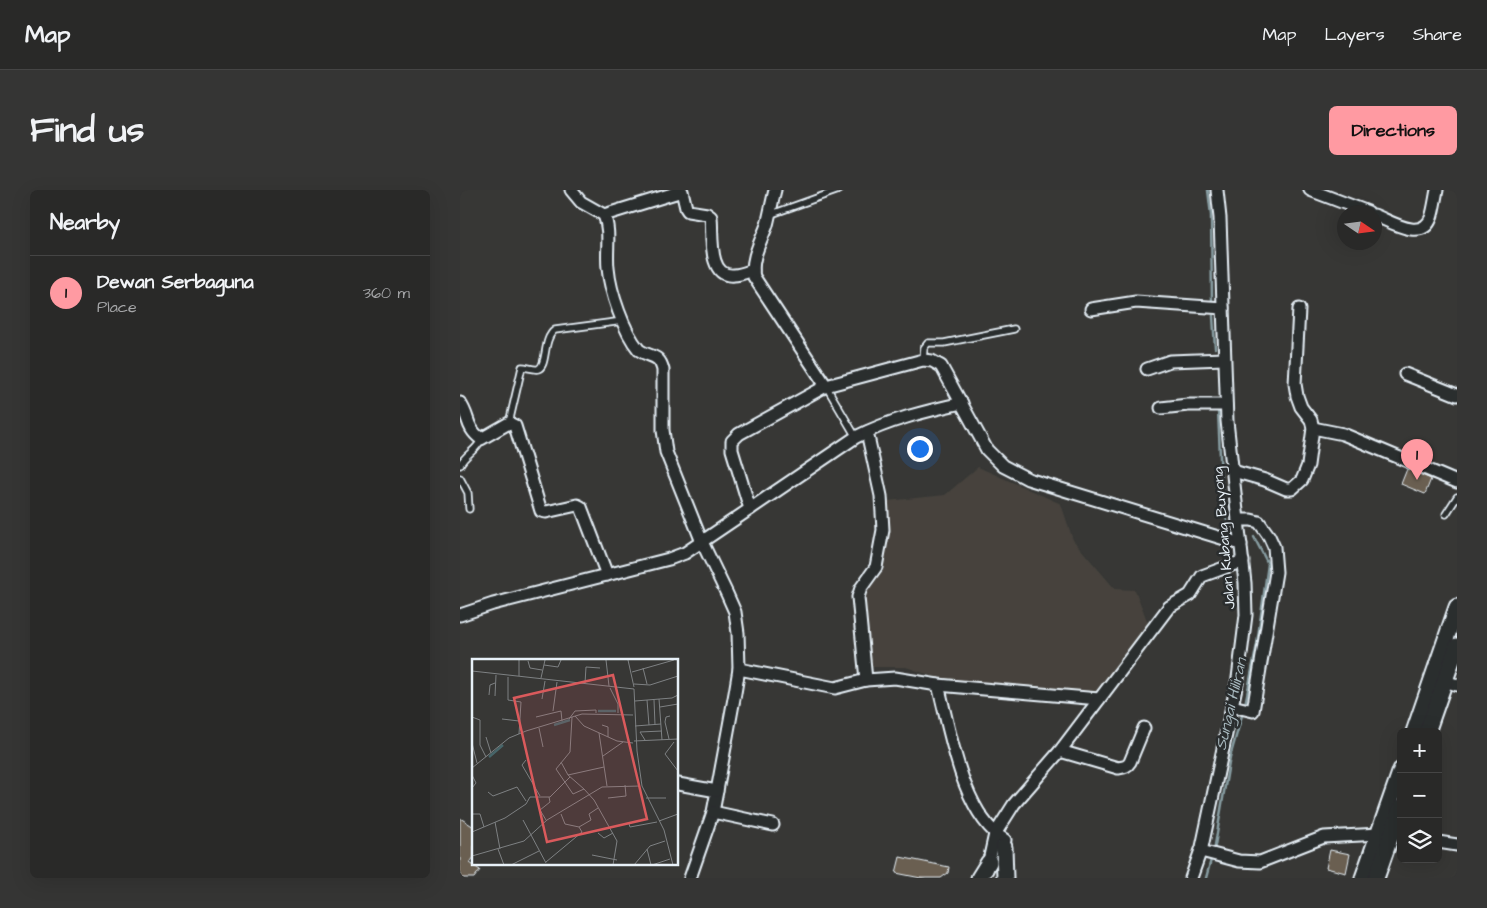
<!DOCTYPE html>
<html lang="en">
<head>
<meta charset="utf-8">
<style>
	body { margin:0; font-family:"Architects Daughter",sans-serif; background:#353534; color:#f1f3f6 }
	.controls { position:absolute; right:15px; bottom:15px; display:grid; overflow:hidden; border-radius:8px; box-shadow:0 5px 20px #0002 }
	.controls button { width:45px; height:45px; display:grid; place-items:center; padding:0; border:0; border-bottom:1px solid #454545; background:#292928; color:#f1f3f6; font:25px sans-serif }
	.compass { position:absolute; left:877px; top:15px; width:45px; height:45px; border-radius:50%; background:#292928; box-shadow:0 5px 20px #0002; rotate:103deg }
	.you { position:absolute; left:459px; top:258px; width:18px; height:18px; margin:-12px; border:4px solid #fff; border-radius:50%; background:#1a73e8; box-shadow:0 0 0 8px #1a73e833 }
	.badge { display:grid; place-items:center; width:32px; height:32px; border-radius:50%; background:#ff9aa2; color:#111; font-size:16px; font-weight:700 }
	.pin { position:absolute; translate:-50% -41px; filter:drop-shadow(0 1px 2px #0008) }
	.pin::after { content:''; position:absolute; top:26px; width:18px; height:15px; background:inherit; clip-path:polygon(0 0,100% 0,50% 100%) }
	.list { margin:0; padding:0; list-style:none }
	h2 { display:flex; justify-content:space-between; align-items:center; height:65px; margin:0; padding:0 20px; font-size:21px }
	h2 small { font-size:16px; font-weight:400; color:#a5a6a8 }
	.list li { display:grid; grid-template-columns:32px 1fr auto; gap:15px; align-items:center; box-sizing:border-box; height:75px; padding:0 20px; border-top:1px solid #454545 }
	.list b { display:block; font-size:19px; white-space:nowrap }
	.list p { margin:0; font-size:16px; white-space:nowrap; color:#a5a6a8 }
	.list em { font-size:16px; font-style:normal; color:#a5a6a8 }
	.icon { flex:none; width:28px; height:28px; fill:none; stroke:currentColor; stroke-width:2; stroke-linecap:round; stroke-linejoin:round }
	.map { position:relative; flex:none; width:997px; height:688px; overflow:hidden; border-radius:8px }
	header { display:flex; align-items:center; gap:30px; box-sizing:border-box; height:70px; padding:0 25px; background:#292928; border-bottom:1px solid #454545 }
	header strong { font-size:24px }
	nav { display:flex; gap:28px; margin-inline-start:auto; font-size:18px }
	.intro { display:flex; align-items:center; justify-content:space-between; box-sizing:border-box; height:120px; padding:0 30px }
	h1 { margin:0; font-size:35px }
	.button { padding:12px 22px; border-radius:8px; background:#ff9aa2; color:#111; font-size:18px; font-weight:700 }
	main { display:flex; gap:30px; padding:0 30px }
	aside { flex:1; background:#292928; border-radius:8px; box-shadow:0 5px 20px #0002 }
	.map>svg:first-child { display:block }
</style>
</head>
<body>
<header>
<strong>Map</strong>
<nav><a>Map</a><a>Layers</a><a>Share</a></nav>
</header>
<div class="intro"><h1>Find us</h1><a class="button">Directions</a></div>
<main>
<aside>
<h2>Nearby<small></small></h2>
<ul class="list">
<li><span class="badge">1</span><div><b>Dewan Serbaguna</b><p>Place</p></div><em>360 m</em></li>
</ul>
</aside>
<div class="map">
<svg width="997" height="688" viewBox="0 0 997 688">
	<rect width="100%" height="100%" fill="#373735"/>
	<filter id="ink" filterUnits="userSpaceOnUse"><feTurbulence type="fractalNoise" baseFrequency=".02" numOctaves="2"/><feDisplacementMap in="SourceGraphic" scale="10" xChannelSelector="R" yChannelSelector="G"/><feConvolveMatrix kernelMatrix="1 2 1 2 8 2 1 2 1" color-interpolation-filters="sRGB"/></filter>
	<g filter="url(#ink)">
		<!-- built -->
		<path fill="#46433d" d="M518,277L601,314L613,350L655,399L675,400L690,438L634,504L525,496L475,487L446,477H410L405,404L420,380L427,311L485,305Z"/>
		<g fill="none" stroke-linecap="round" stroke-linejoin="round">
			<!-- stream -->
			<g stroke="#879da2" stroke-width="2.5">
				<path d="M748,0L751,25L752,113"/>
				<path d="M753,126L755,158"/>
				<path d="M758,220L761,290L768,338"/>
				<path d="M785,515L797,454L808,374L794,347"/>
				<path d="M754,661L770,567L783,522"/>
				<path d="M746,688L752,666"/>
			</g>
		</g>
		<!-- building -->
		<g fill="#6a5f51" stroke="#e8f1f8">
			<path d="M947,279L971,289L965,304L941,294Z"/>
			<path d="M0,628L14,637V667L10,673L20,680L14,688H0Z"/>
			<path d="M870,660L890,664L886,683L866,678Z"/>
			<path d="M440,667L489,677L488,683L481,688H461L436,683Z"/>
		</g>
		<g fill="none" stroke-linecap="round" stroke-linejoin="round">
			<defs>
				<g id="service">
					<path d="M309,25L379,0"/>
					<path d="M463,170L464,158L468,153H484L554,139"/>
					<path d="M366,196L396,247"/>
					<path d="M49,233L62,177C67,177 74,180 78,179C88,176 82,149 95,140L163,131"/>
					<path d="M0,275C5,264 18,260 21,249"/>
					<path d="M0,288L8,303L9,319"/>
					<path d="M986,324L997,307"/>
				</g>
				<g id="minor">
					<path d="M111,0L121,12L144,25C151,41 146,61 148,78C150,102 164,142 179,160C190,168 199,163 203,180V240L206,262L242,352L267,404L275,422L278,443L279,479L275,503L257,601L253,622L230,688"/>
					<path d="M315,0C312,12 310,23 307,35C301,51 290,70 294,87L366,196"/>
					<path d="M850,0L908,22"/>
					<path d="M144,25L222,1L226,18L228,21L247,24L251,27C253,43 247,88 274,85C280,85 287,82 293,80"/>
					<path d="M914,25C930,31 962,52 971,28C974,19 975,9 977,0"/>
					<path d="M631,119L676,112L763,118"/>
					<path d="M687,179L710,171L764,169"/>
					<path d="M945,184L997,205"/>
					<path d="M0,213C10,227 5,237 21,249L49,233L55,236L81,321L86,322L117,315L121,317L147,385"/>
					<path d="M701,218L728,215H766"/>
					<path d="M853,238L883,244L997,292"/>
					<path d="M773,281L805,290L826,299H832L842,290L848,275L853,238L851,230L841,217L837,206L835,194L839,119"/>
					<path d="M290,319L396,247C429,230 466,221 502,213"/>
					<path d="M0,425L33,414L209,369L225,363L290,319L272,260V251L279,244L366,196L463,170L472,171L481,176L527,260L543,276L568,289L781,354"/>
					<path d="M279,479L375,498L406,490L435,488L478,495L639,509"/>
					<path d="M406,490L398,407L401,398L416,377L423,340L421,306L407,242"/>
					<path d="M985,491L997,495"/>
					<path d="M478,495C490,540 502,625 545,650"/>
					<path d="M772,516L793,521L816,382L814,357L809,346L799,332L791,330H778"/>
					<path d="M600,561L658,578C664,577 667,577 670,572L684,538"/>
					<path d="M218,594L257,601"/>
					<path d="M253,622L313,635"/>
					<path d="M978,652L997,655"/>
					<path d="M741,661L779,671L800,672L864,647L919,644"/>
					<path d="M527,680L535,644L554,614L600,561L709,417L730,405L742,386L783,371"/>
					<path d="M731,688L742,657L778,488L786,425L785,393L767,231L760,28L757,0"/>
				</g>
				<g id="secondary">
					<path d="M954,542L997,417"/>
					<path d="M967,542L997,456"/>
					<path d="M544,657L545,688"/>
					<path d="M519,688L529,672"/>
					<path d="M903,688L941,580"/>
					<path d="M916,688L941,617"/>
				</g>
			</defs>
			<!-- service casing -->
			<use href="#service" stroke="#e8f1f8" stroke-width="9"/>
			<!-- minor casing -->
			<use href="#minor" stroke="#e8f1f8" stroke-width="15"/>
			<!-- secondary casing -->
			<use href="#secondary" stroke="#e8f1f8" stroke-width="19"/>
			<!-- service -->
			<use href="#service" stroke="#2a2d2e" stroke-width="5.5"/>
			<!-- minor -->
			<use href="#minor" stroke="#2a2d2e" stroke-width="11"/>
			<!-- secondary -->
			<use href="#secondary" stroke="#2a2d2e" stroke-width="15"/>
		</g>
	</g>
	<g text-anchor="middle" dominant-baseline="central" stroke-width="5" stroke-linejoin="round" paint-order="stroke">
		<!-- street labels -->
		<g font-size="15" fill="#e8f1f8" stroke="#2a2d2e">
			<text transform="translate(764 348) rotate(-95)">Jalan Kubang Buyong</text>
		</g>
		<!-- water labels -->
		<g font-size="16" font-style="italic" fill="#a8b9bf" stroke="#2a2d2e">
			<text transform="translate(771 514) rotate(-77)">Sungai Hiliran</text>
		</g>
	</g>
	<!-- overview -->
	<g transform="translate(12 469)">
		<rect width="206" height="206" fill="#373735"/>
		<path fill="none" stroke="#476569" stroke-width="2.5" d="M126,52H144M82,66L98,61M17,98L31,86"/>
		<path fill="none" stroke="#7e8183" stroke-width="1" d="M47,1V17M134,1L137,27M156,1L162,28M56,2L58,9L70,11M72,6L86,8L89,1M171,9L175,25M0,12L162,30L165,92L170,127L192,171L201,206M160,13L202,1M36,18V41L49,43L47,75M69,19L73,1M113,24L114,8L128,9M162,25L178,26L206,17M138,29L146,45V54M17,36L18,26L23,24M23,37L24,16M70,40L73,22M187,40L190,81M175,41L177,66M182,41L183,66M163,42L200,39L206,36M188,48L206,45M81,52L85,23M103,57L112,67L145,82L161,84M0,58L8,61V86L14,98M64,58L89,52L90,62M100,58L98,93L84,110L101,135L112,130L122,141L145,182L141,206M30,60L47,62M97,60L103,52L124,51V54M130,66L136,68V78M163,67L189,65M67,69L71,88M127,74L135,127M14,78L19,94M197,80L193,63L194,58L198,57M173,81L168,73L190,72M162,82L206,80M202,83L193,95L206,112M0,84L5,104M131,97L151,83M54,101L50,106L68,137M89,103L96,116L112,130M0,109L37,79L54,72L110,55L161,56M0,116L4,124L0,129M96,116L132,108M16,133L21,137L45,128L54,142M136,139L154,137L153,126M174,139H194M0,155H8L12,168M89,155L93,165L107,168L119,161L117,155L126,149M51,161L74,204M74,161L68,151L78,143L77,138M187,162L206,155M23,163L28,190M157,165L158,168L185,163M0,173L33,159L54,145L58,138H78L98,118M126,174L132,179L141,174M26,190L32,206M175,190L179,206M120,196L145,201M0,197L52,182L75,161L130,128L168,127M74,203L110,173L107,168M39,206L67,192M162,206L178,187L193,182M180,206L198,200"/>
		<path fill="#da5a5c" fill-opacity="0.15" stroke="#da5a5c" stroke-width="2.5" d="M141,16L175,160L75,183L42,39Z"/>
		<rect width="206" height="206" fill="none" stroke="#e8f1f8" stroke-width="2.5"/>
	</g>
</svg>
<div class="controls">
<button>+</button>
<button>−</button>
<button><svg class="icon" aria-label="layers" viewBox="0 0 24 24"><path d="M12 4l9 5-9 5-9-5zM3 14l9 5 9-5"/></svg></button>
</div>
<svg class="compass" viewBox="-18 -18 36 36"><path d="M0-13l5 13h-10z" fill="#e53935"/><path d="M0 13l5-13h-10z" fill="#a5a6a8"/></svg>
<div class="you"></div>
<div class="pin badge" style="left:957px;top:290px">1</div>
</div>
</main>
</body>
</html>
